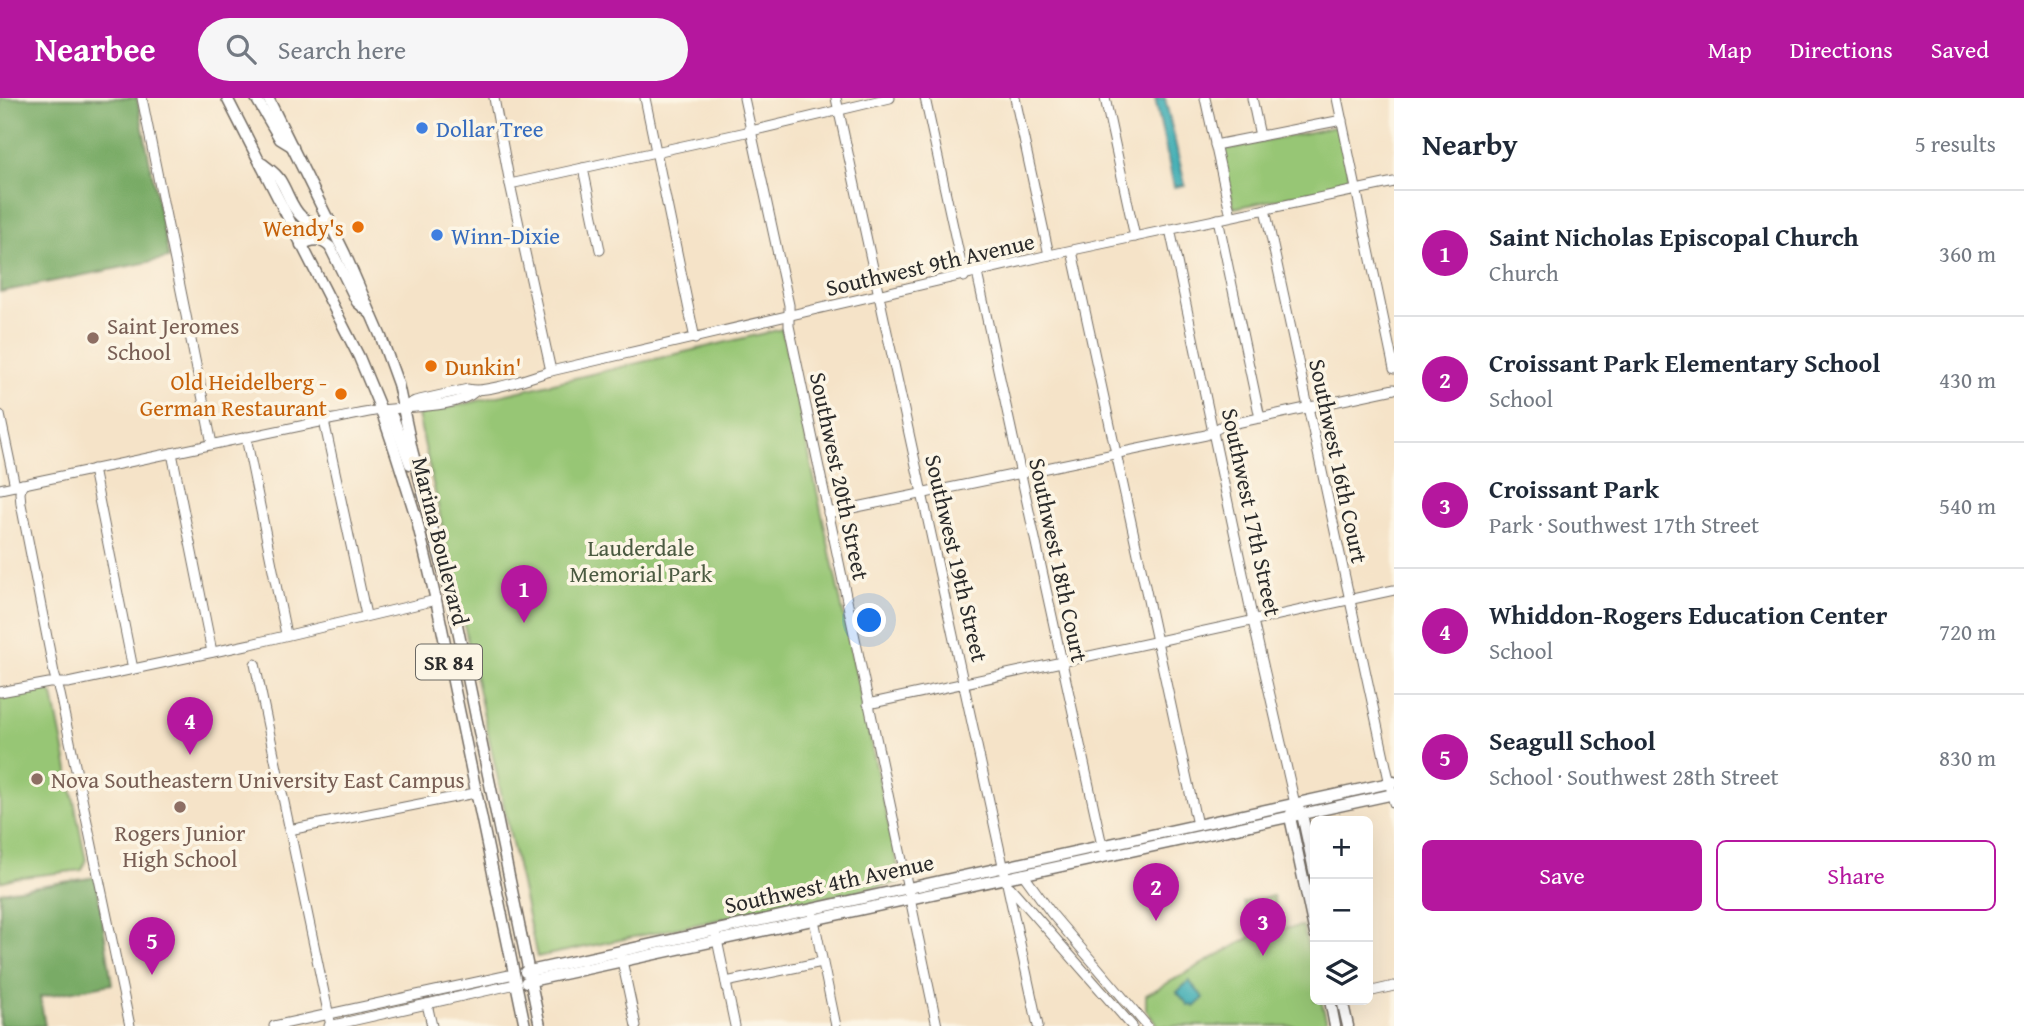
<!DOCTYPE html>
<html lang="en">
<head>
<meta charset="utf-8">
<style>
	body { margin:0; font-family:"Gentium Book Plus",serif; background:#f6f6f7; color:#1f2937 }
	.controls { position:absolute; right:21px; bottom:21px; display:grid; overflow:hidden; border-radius:10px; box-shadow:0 7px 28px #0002 }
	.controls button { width:63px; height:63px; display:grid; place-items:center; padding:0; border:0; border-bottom:2px solid #e0e1e3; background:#fff; color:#1f2937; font:35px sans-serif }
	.you { position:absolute; left:870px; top:523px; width:24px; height:24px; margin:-18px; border:5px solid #fff; border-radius:50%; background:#1a73e8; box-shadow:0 0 0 10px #1a73e833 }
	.badge { display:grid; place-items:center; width:46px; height:46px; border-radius:50%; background:#b5179e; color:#fff; font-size:23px; font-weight:700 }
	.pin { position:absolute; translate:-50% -58px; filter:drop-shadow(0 2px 4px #0008) }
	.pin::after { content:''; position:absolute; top:37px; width:24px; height:21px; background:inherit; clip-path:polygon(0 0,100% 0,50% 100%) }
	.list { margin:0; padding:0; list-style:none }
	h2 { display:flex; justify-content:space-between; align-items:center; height:91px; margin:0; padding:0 28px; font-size:30px }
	h2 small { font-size:23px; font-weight:400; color:#747a83 }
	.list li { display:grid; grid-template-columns:46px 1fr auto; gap:21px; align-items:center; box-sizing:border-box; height:126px; padding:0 28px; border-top:2px solid #e0e1e3 }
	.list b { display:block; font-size:26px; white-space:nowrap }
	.list p { margin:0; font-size:23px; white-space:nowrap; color:#747a83 }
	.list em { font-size:23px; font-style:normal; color:#747a83 }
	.actions { display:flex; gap:14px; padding:21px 28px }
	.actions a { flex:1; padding:16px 0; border:2px solid #b5179e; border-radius:10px; text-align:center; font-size:24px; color:#b5179e }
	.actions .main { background:#b5179e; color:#fff }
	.icon { flex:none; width:38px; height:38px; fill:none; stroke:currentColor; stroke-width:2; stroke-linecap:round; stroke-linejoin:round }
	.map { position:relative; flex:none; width:1394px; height:928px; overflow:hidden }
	header { display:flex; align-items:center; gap:42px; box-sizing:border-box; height:98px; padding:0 35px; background:#b5179e; color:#fff }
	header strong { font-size:33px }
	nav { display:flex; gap:38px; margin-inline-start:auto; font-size:24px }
	.search { width:490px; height:63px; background:#f6f6f7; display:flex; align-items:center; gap:18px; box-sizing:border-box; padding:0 24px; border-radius:38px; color:#747a83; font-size:26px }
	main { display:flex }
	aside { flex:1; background:#fff }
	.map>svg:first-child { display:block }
</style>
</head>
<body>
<header>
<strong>Nearbee</strong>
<div class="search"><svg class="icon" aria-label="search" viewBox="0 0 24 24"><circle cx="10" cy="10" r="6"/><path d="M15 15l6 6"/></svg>Search here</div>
<nav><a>Map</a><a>Directions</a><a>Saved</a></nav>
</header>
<main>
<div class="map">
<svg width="1394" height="928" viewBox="0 0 1394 928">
	<rect width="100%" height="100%" fill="#fcf5e5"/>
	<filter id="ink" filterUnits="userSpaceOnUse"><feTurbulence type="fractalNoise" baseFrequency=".0143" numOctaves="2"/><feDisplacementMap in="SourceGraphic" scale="14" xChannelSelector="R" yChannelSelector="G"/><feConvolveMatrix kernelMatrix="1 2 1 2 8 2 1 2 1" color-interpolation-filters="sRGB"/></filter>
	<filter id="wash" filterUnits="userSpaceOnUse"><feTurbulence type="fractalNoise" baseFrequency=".00686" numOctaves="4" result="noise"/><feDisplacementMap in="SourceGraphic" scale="28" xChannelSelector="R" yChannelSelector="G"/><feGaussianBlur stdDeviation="1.57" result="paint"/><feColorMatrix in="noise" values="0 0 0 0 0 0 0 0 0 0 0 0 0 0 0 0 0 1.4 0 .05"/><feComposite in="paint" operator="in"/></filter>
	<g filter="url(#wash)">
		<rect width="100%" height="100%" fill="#f5e3c8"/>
		<!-- green -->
		<g fill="#97c674" stroke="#617850" stroke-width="2">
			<path d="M1339,28L1351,86L1234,110L1221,56L1223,52Z"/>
			<path d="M782,231L901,784L537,859L418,317Z"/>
			<path d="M47,591L53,597L86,763L82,772L14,780L0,784V600Z"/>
			<path d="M1273,798L1280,831L1303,828L1315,877V902H1321L1328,928H1158L1146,912V897L1251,839L1244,804Z"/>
		</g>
		<!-- forest -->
		<g fill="#79ab66" stroke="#526b48" stroke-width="2">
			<path d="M0,0H137L169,160L0,194Z"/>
			<path d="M96,779L112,886L40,899L45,928H0V794Z"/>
		</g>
		<!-- water -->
		<g fill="#3aacb3" stroke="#326c6f" stroke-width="2">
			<path d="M1155,0H1165L1185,87L1174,89Z"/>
			<path d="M1189,883L1204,900L1194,909L1191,906L1189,908L1177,894Z"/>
		</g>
	</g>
	<g filter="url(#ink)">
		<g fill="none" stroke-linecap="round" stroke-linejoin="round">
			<defs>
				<g id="minor">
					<path d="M142,0L212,346"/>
					<path d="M494,0L510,86L551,273"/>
					<path d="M645,0L695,241"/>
					<path d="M744,0L789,207V228L937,928"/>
					<path d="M836,0L1038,928"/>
					<path d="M925,0L964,179"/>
					<path d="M1015,0L1049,157"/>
					<path d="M1105,0L1135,139"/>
					<path d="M1205,0L1231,118"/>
					<path d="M1252,0L1260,38"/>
					<path d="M1337,0L1394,271"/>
					<path d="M1215,47L1342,22"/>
					<path d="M583,70L600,152"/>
					<path d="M510,86L751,33L890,0"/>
					<path d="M1265,111L1394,705"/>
					<path d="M1218,121L1260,320"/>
					<path d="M1170,131L1253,523L1295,706"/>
					<path d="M1072,153L1197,727"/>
					<path d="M977,175L1103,752"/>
					<path d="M403,309L415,303L468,291C487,296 530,279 551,273L1049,157L1394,84"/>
					<path d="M0,317L15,388"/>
					<path d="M324,323L366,517"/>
					<path d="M246,339L286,536"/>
					<path d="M172,355L212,554"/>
					<path d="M93,371L133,571"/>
					<path d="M22,386L20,395L21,406L54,575L60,596L130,928"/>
					<path d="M0,391L334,321C350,318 366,314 382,312C408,308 456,311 476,293"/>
					<path d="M828,415L1206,337L1222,328L1394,291"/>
					<path d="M255,566L331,928"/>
					<path d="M0,594L49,585H68L251,546L436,502"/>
					<path d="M868,606L1394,492"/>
					<path d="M289,732L475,695"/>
					<path d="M1023,776L1052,816L1147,928"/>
					<path d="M1010,789L1132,928"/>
					<path d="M813,817L836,928"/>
					<path d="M716,837L735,928"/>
					<path d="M621,858L636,928"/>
					<path d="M726,884L822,864"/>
					<path d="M1368,894L1394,888"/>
					<path d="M427,906L432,928"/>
					<path d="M274,928L514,876"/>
					<path d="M329,928L516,886"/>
				</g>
				<g id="major">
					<path d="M227,0L359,259L381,312L396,356L416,419L436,502L525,928"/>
					<path d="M256,0L280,41L293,49"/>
					<path d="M268,0L345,156L381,239L398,286L412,352L455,517L540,928"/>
					<path d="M263,66C269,71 276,75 280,82C293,103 296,133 329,121"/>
					<path d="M301,147C313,141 320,140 330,149L357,204L371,216"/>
					<path d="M381,312L392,318L394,322L410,366"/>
					<path d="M1292,712L1290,719L1315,836"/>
					<path d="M1299,712L1302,716L1315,777"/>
					<path d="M525,874L1394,684"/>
					<path d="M526,884L1394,696"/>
					<path d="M1330,902L1335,928"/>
					<path d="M1342,902L1348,928"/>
				</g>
			</defs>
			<!-- minor casing -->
			<use href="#minor" stroke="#726b62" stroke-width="11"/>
			<!-- major casing -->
			<use href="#major" stroke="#726b62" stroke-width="13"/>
			<!-- minor -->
			<use href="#minor" stroke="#fff" stroke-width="9"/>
			<!-- major -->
			<use href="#major" stroke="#fff" stroke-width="10"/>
		</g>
	</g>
	<!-- markers -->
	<g fill="#3f7fe0" stroke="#fcf5e5" stroke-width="2.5">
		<circle cx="422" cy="30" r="7"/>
		<circle cx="437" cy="137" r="7"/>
	</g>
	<g fill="#e8710a" stroke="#fcf5e5" stroke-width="2.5">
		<circle cx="358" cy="129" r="7"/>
		<circle cx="431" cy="268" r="7"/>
		<circle cx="341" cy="296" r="7"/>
	</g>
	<g fill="#8d6e63" stroke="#fcf5e5" stroke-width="2.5">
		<circle cx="93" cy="240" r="7"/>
		<circle cx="37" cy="681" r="7"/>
		<circle cx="180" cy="709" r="7"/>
	</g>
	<g text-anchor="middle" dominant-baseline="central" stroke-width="7" stroke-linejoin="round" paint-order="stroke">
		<!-- shield labels -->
		<rect fill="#fcf5e5" stroke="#6a6863" stroke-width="2" x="416" y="546.5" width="66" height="35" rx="5"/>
		<g font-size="21" font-weight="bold" fill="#2b2b2b">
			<text x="449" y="564">SR 84</text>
		</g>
		<!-- shop labels -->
		<g font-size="23" fill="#366cbe" stroke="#fcf5e5" text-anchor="start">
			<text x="436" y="30">Dollar Tree</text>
			<text x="451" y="137">Winn-Dixie</text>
		</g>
		<!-- food labels -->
		<g font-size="23" fill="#c56008" stroke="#fcf5e5" text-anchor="end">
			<text x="344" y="129">Wendy's</text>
			<text x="445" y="268" text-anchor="start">Dunkin'</text>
			<text x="327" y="283">Old Heidelberg -<tspan x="327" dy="26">German Restaurant</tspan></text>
		</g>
		<!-- street labels -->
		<g font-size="23" fill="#2b2b2b" stroke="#fcf5e5">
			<text transform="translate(930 166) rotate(-13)">Southwest 9th Avenue</text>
			<text transform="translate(1339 363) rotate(78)">Southwest 16th Court</text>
			<text transform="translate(840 378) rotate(78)">Southwest 20th Street</text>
			<text transform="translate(1252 414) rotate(78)">Southwest 17th Street</text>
			<text transform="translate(441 443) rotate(76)">Marina Boulevard</text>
			<text transform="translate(957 460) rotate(77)">Southwest 19th Street</text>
			<text transform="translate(1059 462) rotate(78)">Southwest 18th Court</text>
			<text transform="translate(829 785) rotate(-12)">Southwest 4th Avenue</text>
		</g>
		<!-- education labels -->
		<g font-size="23" fill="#785e54" stroke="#fcf5e5" text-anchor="start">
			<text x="107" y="227">Saint Jeromes<tspan x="107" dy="26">School</tspan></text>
			<text x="51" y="681">Nova Southeastern University East Campus</text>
			<text x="180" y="734" text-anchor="middle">Rogers Junior<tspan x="180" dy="26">High School</tspan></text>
		</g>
		<!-- park labels -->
		<g font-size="23" fill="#4b5a41" stroke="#fcf5e5">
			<text x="641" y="449">Lauderdale<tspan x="641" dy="26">Memorial Park</tspan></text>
		</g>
	</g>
</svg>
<div class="controls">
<button>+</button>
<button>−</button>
<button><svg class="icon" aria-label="layers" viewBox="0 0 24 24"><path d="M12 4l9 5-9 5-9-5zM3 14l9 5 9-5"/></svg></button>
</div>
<div class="you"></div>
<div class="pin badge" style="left:524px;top:525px">1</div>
<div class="pin badge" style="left:1156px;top:823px">2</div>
<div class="pin badge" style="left:1263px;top:858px">3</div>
<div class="pin badge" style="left:190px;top:657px">4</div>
<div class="pin badge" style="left:152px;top:877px">5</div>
</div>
<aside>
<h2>Nearby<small>5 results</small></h2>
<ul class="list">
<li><span class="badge">1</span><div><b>Saint Nicholas Episcopal Church</b><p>Church</p></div><em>360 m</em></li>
<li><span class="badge">2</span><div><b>Croissant Park Elementary School</b><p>School</p></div><em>430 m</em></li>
<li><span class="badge">3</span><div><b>Croissant Park</b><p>Park · Southwest 17th Street</p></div><em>540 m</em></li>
<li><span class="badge">4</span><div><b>Whiddon-Rogers Education Center</b><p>School</p></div><em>720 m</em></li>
<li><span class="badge">5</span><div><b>Seagull School</b><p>School · Southwest 28th Street</p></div><em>830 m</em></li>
</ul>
<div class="actions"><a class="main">Save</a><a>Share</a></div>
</aside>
</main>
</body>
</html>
